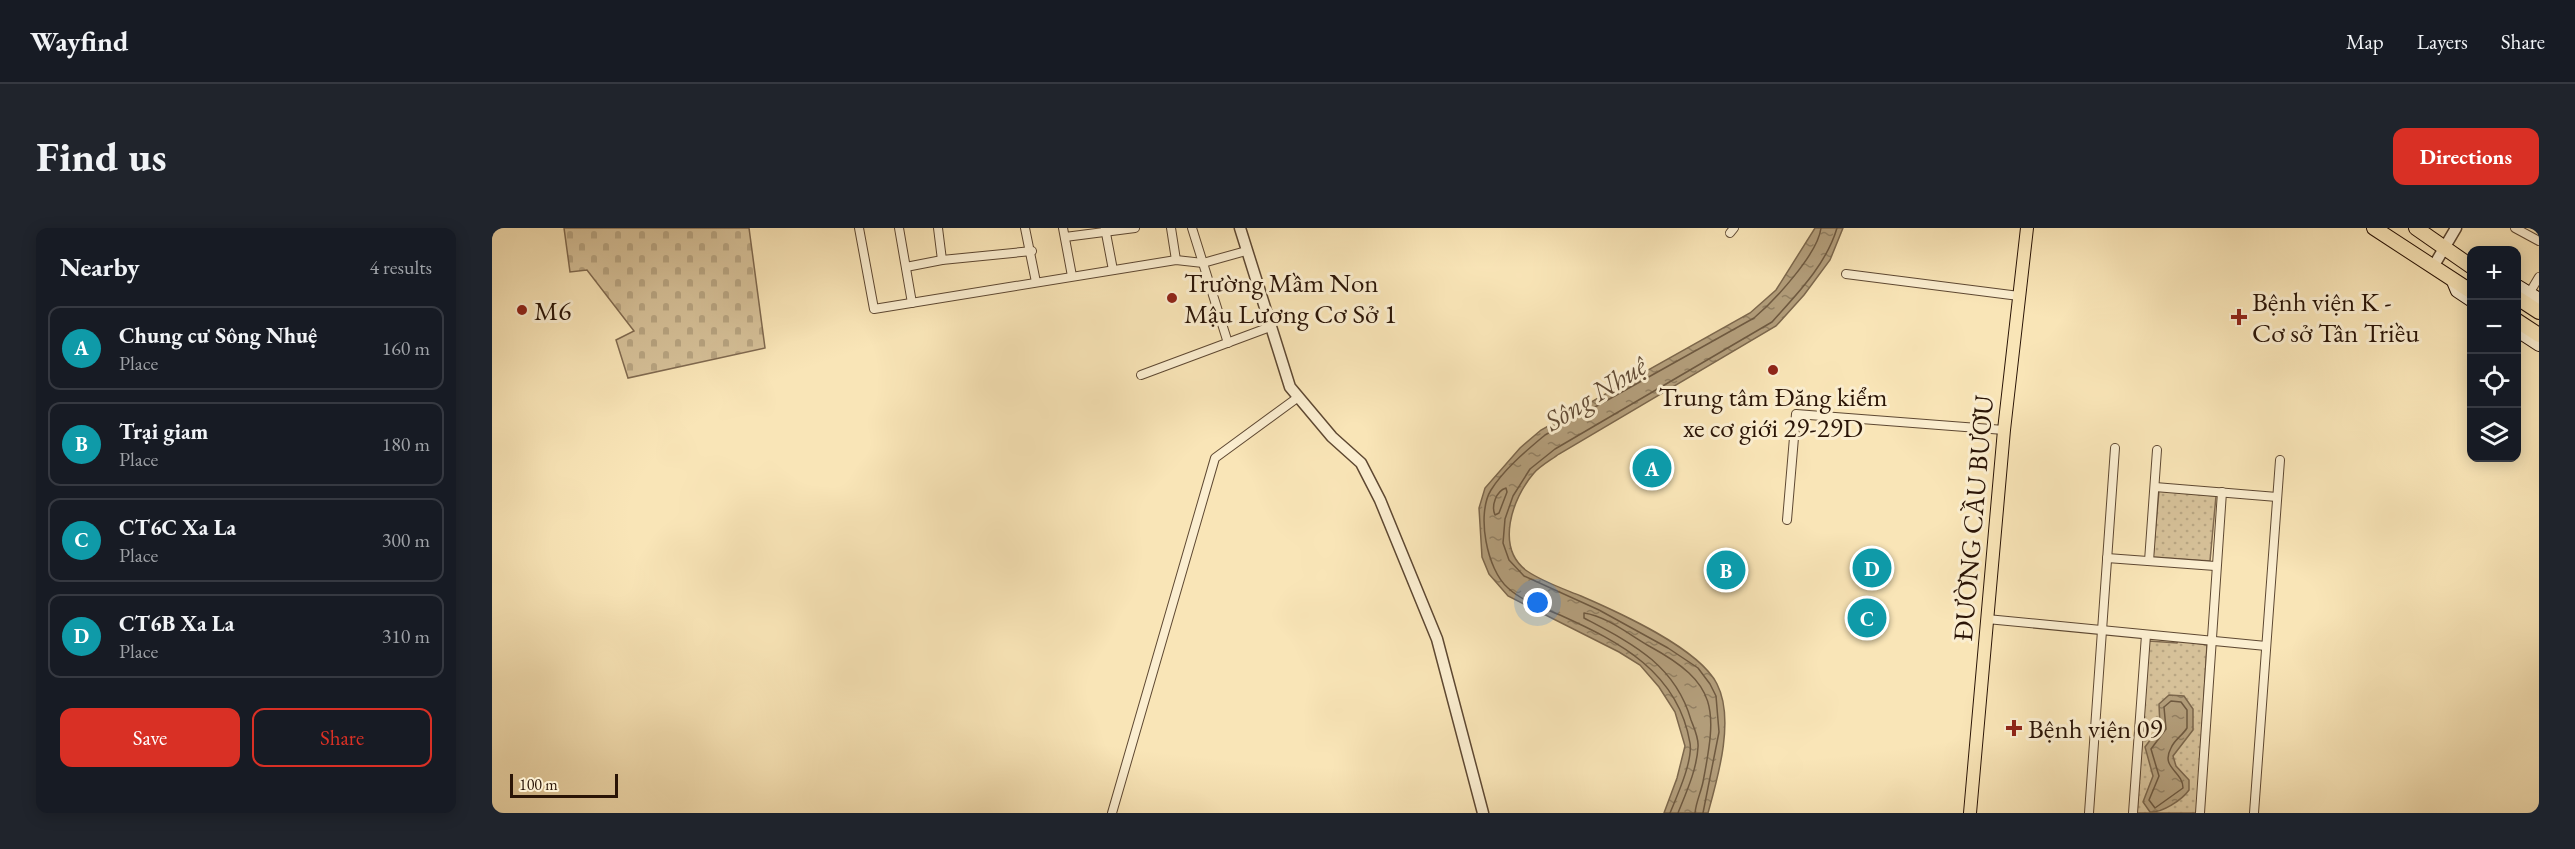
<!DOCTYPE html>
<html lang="en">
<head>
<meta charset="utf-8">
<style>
	body { margin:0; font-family:"EB Garamond",serif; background:#20242c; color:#f1f3f6 }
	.controls { position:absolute; right:18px; top:18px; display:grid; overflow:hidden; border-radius:12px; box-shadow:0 3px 15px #0003 }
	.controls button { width:54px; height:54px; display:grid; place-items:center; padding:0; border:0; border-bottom:2px solid #363941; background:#171b24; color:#f1f3f6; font:30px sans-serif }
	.scale { position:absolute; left:18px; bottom:15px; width:108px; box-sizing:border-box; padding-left:6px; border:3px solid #2a1406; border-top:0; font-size:16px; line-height:21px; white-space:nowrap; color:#2a1406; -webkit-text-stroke:4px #fbeed0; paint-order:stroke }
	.you { position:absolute; left:1046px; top:375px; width:21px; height:21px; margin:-15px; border:4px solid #fff; border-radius:50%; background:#1a73e8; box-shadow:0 0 0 9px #1a73e833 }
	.badge { display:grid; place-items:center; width:39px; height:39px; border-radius:50%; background:#d93025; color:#fff; font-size:20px; font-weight:700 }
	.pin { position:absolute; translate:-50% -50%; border:3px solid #fff; box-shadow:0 2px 6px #0006 }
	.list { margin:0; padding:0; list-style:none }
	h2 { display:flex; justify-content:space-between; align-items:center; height:78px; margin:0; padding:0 24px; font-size:26px }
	h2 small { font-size:20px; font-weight:400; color:#9ea1a6 }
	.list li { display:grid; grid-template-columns:39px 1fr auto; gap:18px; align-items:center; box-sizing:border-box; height:84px; margin:0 12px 12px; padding:0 12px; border:2px solid #363941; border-radius:12px }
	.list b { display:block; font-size:22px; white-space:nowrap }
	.list p { margin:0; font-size:20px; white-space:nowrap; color:#9ea1a6 }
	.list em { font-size:20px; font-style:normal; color:#9ea1a6 }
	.actions { display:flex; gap:12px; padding:18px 24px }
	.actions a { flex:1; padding:14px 0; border:2px solid #d93025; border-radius:12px; text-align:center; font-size:21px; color:#d93025 }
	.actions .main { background:#d93025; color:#fff }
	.icon { flex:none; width:33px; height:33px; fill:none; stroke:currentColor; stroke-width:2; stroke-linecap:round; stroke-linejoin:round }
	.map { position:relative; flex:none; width:2047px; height:585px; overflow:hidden; border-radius:12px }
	header { display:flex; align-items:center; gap:36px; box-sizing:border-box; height:84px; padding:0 30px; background:#171b24; border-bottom:2px solid #363941 }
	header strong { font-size:28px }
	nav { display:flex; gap:33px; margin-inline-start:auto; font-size:21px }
	.intro { display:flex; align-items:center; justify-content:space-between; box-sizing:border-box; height:144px; padding:0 36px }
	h1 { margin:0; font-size:42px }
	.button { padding:15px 27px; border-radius:12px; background:#d93025; color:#fff; font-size:21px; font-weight:700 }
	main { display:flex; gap:36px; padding:0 36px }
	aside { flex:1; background:#171b24; border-radius:12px; box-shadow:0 3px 15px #0003 }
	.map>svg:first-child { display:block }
</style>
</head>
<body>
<header>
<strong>Wayfind</strong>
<nav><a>Map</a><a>Layers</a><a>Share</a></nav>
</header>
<div class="intro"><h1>Find us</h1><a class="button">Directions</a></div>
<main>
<aside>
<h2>Nearby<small>4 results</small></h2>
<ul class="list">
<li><span class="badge" style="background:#0f9aa8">A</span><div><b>Chung cư Sông Nhuệ</b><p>Place</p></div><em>160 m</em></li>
<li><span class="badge" style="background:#0f9aa8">B</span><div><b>Trại giam</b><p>Place</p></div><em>180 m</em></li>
<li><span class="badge" style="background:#0f9aa8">C</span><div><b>CT6C Xa La</b><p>Place</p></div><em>300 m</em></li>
<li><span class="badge" style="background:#0f9aa8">D</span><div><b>CT6B Xa La</b><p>Place</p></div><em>310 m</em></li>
</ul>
<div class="actions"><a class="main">Save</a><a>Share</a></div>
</aside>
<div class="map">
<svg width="2047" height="585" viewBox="0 0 2047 585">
	<defs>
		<pattern id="cemetery-stones" width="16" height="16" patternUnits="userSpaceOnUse" patternTransform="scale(1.5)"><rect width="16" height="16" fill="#d6c199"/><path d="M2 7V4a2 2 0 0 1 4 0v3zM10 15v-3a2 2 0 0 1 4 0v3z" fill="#b8a582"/></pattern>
		<pattern id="park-dots" width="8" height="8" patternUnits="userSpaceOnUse" patternTransform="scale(1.5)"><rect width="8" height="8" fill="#d6c199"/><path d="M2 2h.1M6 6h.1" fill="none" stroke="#b8a582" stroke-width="1.8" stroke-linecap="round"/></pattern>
		<pattern id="water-ripples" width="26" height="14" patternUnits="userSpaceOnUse" patternTransform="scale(1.5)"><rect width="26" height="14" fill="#b39e7b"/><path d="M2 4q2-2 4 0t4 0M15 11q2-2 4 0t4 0" fill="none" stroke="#928063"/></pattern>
	</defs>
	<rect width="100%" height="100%" fill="#f9e5b7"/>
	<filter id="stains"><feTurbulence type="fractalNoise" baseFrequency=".00333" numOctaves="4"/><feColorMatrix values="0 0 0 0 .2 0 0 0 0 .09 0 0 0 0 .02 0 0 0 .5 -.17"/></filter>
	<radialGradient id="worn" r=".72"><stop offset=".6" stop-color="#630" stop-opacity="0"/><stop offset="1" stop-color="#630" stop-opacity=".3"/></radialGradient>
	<!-- cemetery -->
	<path fill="url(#cemetery-stones)" stroke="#806a50" stroke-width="1.5" d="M72,0H257L273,120L136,150L124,112L142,103L95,42L78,44Z"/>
	<!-- park -->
	<g fill="url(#park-dots)" stroke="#806a50" stroke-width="1.5">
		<path d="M1667,263L1724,268L1718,333L1661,329Z"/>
		<path d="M1686,412L1715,417L1705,585H1645L1657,413L1685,415Z"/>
	</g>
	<!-- water -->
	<g fill="url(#water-ripples)" stroke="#7c674c" stroke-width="1.5">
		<path d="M1323,0H1351L1338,32L1312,67L1284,98L1067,226C1059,232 1048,238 1042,245C1020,270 1003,320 1035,343C1051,354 1072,361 1089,368C1126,384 1207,420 1225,456C1243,491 1226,549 1216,585H1172L1185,550L1193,518L1183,484L1167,459L1148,437L1127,424L1016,368L997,346L990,329L987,280L993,260L1028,220L1049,202L1258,85L1284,62Z"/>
		<path d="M1677,467L1692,468L1701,481V502L1681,528L1684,538L1697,552V562C1690,572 1670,585 1658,584L1651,574L1661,548L1653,519L1668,499L1667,476Z"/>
	</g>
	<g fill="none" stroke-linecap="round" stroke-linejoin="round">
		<!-- shore -->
		<g stroke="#6e5940" stroke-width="1.5">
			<path d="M1014,260L1015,264L1007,285L1003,287C999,278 1004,263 1014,260Z"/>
			<path d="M1679,473L1689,474L1695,482V500C1690,508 1682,512 1679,520C1668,540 1691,543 1691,560L1663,580L1657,572L1667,548L1659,521L1674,501L1672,479Z"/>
			<path d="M1178,585C1185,568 1201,533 1198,515C1186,444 1128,414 1068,387C1051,380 1030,373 1016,360C995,342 984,286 999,262C1012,241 1034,223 1053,207L1262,90C1282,73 1326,26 1329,0"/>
			<path d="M1186,585C1194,565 1205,541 1206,519C1207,510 1202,500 1199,492C1183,436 1139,415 1092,390V385C1114,388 1138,407 1157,418C1227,456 1225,481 1211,554C1209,564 1204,574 1203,585"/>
			<path d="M1211,585L1227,504L1224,468L1218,456L1206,440L1176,420L1107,382L1032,348L1017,332L1011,315L1013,291L1021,268L1038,241L1063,221L1280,94C1305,66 1334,37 1345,0"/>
		</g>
		<defs>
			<g id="minor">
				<path d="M367,0L382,81L684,32L711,35L754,23"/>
				<path d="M407,0L420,75"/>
				<path d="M446,0L450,32"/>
				<path d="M533,0L544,54"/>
				<path d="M571,0L580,48"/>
				<path d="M613,0L621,42"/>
				<path d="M679,0L684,32"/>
				<path d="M700,0L736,115"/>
				<path d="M2023,0L2047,13"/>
				<path d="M1238,5L1242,0"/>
				<path d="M573,9L643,0"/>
				<path d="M414,39L450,32L540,23"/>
				<path d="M1354,46L1527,68"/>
				<path d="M2035,69L2047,49"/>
				<path d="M649,147L778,99"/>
				<path d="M1663,259L1785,269"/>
				<path d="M1295,292L1304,186L1512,202"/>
				<path d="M1615,330L1723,338"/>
				<path d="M1657,333L1665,222"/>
				<path d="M1495,391L1774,418"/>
				<path d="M620,585L723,230L805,170"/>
				<path d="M1597,585L1623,220"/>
				<path d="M1641,585L1654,407"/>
				<path d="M1708,585L1730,264"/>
				<path d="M1762,585L1788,232"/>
			</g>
			<g id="tertiary">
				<path d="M748,0L798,159L840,209L869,235L888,272L945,411L991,585"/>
				<path d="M1941,39L1964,0"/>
			</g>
			<g id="secondary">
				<path d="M1960,51L1965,63L1980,73"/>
				<path d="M2024,57L2047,71"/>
				<path d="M2024,102L2047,117"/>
			</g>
			<path id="primary" d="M1478,585L1512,202L1535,0"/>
			<g id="trunk">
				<path d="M1882,0L1980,64"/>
				<path d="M1924,0L1980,39"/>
				<path d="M2024,69L2047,84"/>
				<path d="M2024,92L2047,107"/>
			</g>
		</defs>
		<!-- minor casing -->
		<use href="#minor" stroke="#5e4832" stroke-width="10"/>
		<!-- tertiary casing -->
		<use href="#tertiary" stroke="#5e4832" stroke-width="13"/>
		<!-- secondary casing -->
		<use href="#secondary" stroke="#2a1406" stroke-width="14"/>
		<!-- primary casing -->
		<use href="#primary" stroke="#2a1406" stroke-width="14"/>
		<!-- trunk casing -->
		<use href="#trunk" stroke="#2a1406" stroke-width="16"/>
		<!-- minor -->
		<use href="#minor" stroke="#fbeed0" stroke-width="8"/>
		<!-- tertiary -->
		<use href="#tertiary" stroke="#fbeed0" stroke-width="10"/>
		<!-- secondary -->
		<use href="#secondary" stroke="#fbeed0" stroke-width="12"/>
		<!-- primary -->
		<use href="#primary" stroke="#f9e5b7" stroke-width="12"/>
		<!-- trunk -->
		<use href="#trunk" stroke="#f9e5b7" stroke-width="14"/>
	</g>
	<!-- markers -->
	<g fill="#8f2418" stroke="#fbeed0" stroke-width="2">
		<circle cx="680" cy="70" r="6"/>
		<circle cx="30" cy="82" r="6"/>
		<path d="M1744 80h6v6h6v6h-6v6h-6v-6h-6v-6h6z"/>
		<circle cx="1281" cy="142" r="6"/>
		<path d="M1519 491h6v6h6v6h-6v6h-6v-6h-6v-6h6z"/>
	</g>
	<g text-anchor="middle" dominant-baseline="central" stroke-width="6" stroke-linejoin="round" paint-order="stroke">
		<!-- poi labels -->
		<g font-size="27" fill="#2a1406" stroke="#fbeed0" text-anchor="start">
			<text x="692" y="54">Trường Mầm Non<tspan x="692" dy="31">Mậu Lương Cơ Sở 1</tspan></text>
			<text x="1760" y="73">Bệnh viện K -<tspan x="1760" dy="31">Cơ sở Tân Triều</tspan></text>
			<text x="42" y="82">M6</text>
			<text x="1281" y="168" text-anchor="middle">Trung tâm Đăng kiểm<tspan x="1281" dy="31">xe cơ giới 29-29D</tspan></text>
			<text x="1536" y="500">Bệnh viện 09</text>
		</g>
		<!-- street labels -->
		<g font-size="27" fill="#2a1406" stroke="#fbeed0">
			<text transform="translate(1481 290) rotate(-85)">ĐƯỜNG CẦU BƯƠU</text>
		</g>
		<!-- water labels -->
		<g font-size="28" font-style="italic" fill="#614b35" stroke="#fbeed0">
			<text transform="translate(1103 165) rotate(-32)">Sông Nhuệ</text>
		</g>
	</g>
	<rect width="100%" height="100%" filter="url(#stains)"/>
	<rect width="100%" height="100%" fill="url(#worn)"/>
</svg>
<div class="controls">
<button>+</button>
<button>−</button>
<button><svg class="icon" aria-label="locate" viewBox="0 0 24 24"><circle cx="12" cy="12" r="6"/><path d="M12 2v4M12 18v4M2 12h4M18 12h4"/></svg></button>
<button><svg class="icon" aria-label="layers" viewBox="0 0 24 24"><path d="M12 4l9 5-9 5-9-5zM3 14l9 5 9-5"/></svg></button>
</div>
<div class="scale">100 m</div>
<div class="you"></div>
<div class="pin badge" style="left:1160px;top:240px;background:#0f9aa8">A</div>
<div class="pin badge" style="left:1234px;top:342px;background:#0f9aa8">B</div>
<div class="pin badge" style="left:1375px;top:390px;background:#0f9aa8">C</div>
<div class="pin badge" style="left:1380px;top:340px;background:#0f9aa8">D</div>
</div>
</main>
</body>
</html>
